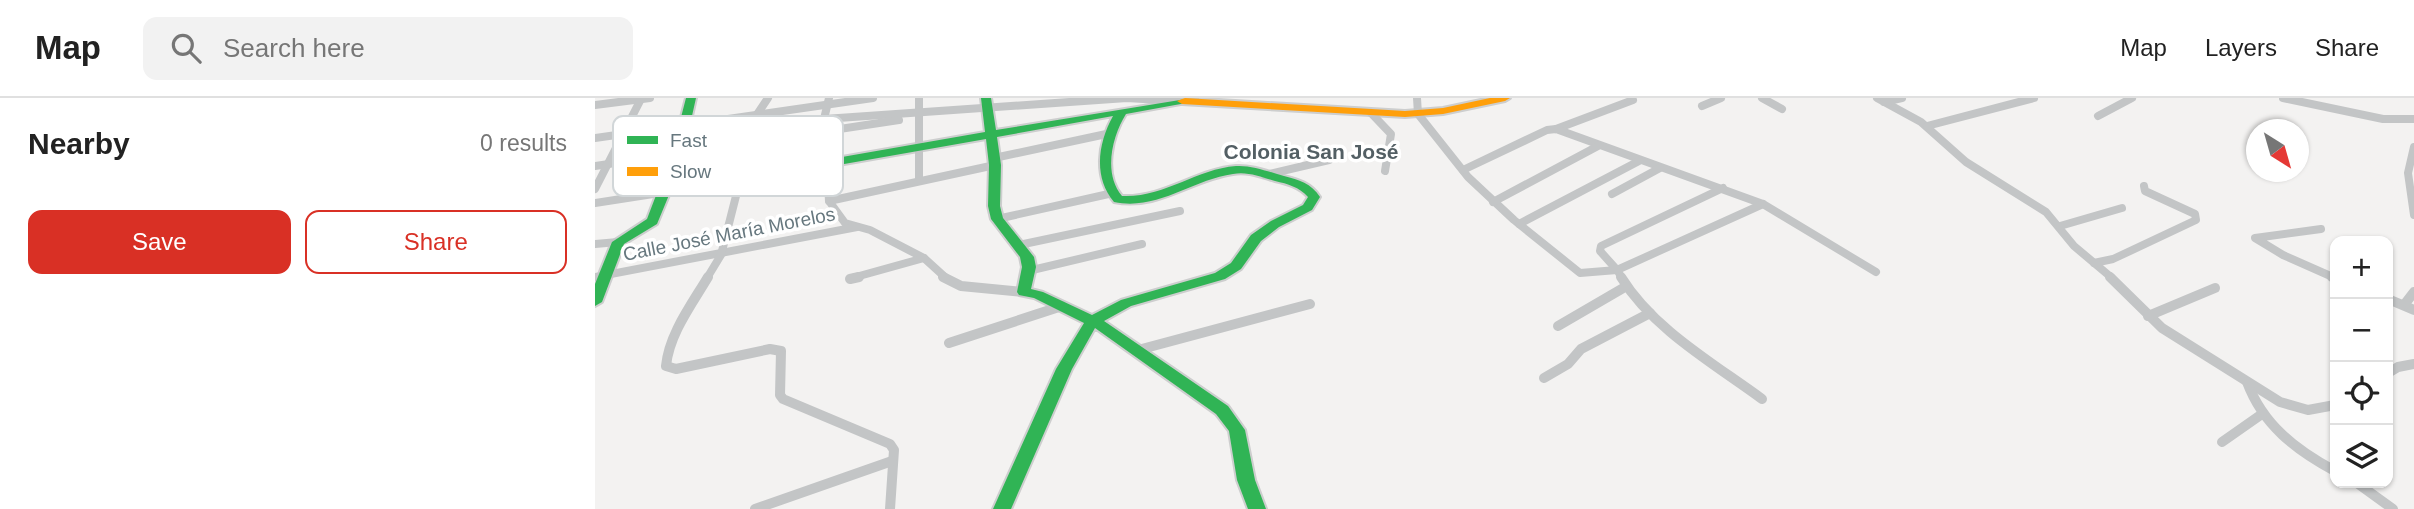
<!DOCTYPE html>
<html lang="en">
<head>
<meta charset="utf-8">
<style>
	body { margin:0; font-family:Helvetica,sans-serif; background:#f2f2f2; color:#222 }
	.controls { position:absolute; right:21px; bottom:21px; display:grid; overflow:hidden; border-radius:14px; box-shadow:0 2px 5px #0004 }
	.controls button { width:63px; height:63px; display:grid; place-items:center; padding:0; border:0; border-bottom:2px solid #e0e0e0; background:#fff; color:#222; font:35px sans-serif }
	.compass { position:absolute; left:1651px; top:21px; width:63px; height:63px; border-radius:50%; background:#fff; box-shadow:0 2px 5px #0004; rotate:143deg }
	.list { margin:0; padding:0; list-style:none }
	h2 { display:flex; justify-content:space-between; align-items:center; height:91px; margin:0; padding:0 28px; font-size:30px }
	h2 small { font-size:23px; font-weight:400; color:#767676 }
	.actions { display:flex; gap:14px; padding:21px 28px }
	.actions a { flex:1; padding:16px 0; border:2px solid #d93025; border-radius:14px; text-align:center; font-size:24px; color:#d93025 }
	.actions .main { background:#d93025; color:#fff }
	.icon { flex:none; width:38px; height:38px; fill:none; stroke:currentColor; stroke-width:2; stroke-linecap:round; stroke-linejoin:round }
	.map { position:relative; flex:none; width:1819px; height:411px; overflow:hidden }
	header { display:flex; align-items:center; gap:42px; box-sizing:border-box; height:98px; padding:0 35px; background:#fff; border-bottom:2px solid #e0e0e0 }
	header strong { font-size:33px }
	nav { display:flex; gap:38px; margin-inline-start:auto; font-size:24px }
	.search { width:490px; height:63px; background:#f2f2f2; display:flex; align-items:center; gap:18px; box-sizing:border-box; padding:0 24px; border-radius:14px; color:#767676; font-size:26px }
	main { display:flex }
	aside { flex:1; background:#fff }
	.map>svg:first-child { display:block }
</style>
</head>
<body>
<header>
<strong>Map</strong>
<div class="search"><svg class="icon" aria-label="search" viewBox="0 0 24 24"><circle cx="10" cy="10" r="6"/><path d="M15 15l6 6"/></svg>Search here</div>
<nav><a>Map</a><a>Layers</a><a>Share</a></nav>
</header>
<main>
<aside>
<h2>Nearby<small>0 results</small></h2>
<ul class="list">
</ul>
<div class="actions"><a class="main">Save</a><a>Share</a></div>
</aside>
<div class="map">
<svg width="1819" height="411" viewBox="0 0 1819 411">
	<rect width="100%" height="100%" fill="#f3f2f1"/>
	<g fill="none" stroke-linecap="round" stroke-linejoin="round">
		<defs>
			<path id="fast" d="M91,0H101L88,58L76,89L390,34L386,0H396L401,32L591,1V5L531,16C517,38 508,76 527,98C569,100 601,71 641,68C657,67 674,74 689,78C704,82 716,85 725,99L717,112L684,129L666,143L646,171L630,181L536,208L509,223L633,308L650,332L660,382L671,411H653L642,382L634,333L621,316L500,230L477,271L416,411H398L461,271L489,225L439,200L424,197L422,194L427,169L425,159L396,121L393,108L394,67L391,41L74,97L62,126L29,146L7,204L0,208V186L17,144L52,121L76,58ZM518,18C503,45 498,79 519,104C563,113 596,82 638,76C652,73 666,79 680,83C693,86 704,89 713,99L708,107L676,123L656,137L636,165L620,175L526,202L497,217L448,194L436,191L441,169L439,159L408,120L405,108L406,67L402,39Z"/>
			<path id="slow" d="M590,0L810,13L848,10L895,0H915L910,3L848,16L810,19L587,6L582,3Z"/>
		</defs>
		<!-- fast casing -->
		<use href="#fast" stroke="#cdcece" stroke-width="4"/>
		<!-- slow casing -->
		<use href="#slow" stroke="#cdcece" stroke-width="4"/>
		<!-- street-far1 -->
		<g stroke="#c3c5c6" stroke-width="8">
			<path d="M234,0L229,21L234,103L250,125L275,132L329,160L351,180"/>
			<path d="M324,0V81"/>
			<path d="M822,0L823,16L873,79L919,122L985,175L1022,172L1027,180"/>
			<path d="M1167,0L1187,11"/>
			<path d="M1282,0L1326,24L1371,64L1451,114L1479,148L1517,180"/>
			<path d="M1688,0L1788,21H1819"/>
			<path d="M1289,4L1307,0"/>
			<path d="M0,7L55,0"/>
			<path d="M1107,8L1126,0"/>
			<path d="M776,15L796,36L790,73"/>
			<path d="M161,18L173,0"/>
			<path d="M1503,18L1537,0"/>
			<path d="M229,21L532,0L581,3L600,0"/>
			<path d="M1332,28L1439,0"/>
			<path d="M961,31L1038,2"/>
			<path d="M0,40L278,0"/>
			<path d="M1819,49L1813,75L1819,117"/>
			<path d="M399,60L516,35"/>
			<path d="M0,68L304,22"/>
			<path d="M868,72L952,32L961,31L1168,106L1281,174"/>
			<path d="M670,77L734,62"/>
			<path d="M1128,90L1006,148L1005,153L1022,172L1168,106"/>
			<path d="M0,91L46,1"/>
			<path d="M1017,96L1065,70"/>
			<path d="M234,103L400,67"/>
			<path d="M898,104L1003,48"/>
			<path d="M0,105L71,94"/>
			<path d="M402,121L518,95"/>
			<path d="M924,126L1044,63"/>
			<path d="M1465,128L1527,110"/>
			<path d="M1726,131L1660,140L1688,157L1740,180"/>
			<path d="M0,146L23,144"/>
			<path d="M424,147L585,113"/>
			<path d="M1499,165L1518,161L1601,122L1600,116L1550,93L1549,88"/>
			<path d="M433,173L547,146"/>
			<path d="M0,179L262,129"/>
			<path d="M112,180L126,157L142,94L165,45"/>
			<path d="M257,180L329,160"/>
		</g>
		<!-- street -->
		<g stroke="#c3c5c6" stroke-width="10">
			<path d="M113,179C97,206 74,236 71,268L81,271L175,251L186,253L185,297L188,301L295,346L299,352L295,411"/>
			<path d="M348,179L366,188L429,194"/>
			<path d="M1026,179C1058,231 1118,265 1167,301"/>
			<path d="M1515,179L1567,230L1685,304L1713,312L1740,307"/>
			<path d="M1737,179L1740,180"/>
			<path d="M255,181L264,179"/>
			<path d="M1793,201L1819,212"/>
			<path d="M1809,207L1819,194"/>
			<path d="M1553,218L1620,190"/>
			<path d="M963,228L1030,189"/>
			<path d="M354,245L467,208"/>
			<path d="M543,252L715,206"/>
			<path d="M1793,275L1803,269L1819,266"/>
			<path d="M949,280L973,266L986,251L1055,215"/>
			<path d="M1652,284C1668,327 1701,352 1740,373"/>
			<path d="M1627,344L1667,316"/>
			<path d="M1762,385L1798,411"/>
			<path d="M160,411L297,363"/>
		</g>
		<!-- fast -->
		<use href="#fast" fill="#30b455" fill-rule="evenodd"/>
		<!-- slow -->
		<use href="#slow" fill="#ff9f0a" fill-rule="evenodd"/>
	</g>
	<g text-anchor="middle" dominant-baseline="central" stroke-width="7" stroke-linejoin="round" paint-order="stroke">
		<!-- street labels -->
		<g font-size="19" fill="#66777e" stroke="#fff">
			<text transform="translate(134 136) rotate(-11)">Calle José María Morelos</text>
		</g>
		<!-- neighbourhood labels -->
		<g font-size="21" font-weight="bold" fill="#535f64" stroke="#fff">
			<text x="716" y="53">Colonia San José</text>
		</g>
	</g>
	<!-- legend -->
	<rect x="18" y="18" width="230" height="80" rx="10" fill="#fff" stroke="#d1d6d8" stroke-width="2"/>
	<rect x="32" y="38" width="31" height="8" fill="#30b455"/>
	<rect x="32" y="69" width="31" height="9" fill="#ff9f0a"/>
	<g font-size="19" fill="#66777e">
		<text x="75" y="49">Fast</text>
		<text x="75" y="80">Slow</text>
	</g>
</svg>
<div class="controls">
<button>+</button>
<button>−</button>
<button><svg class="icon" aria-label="locate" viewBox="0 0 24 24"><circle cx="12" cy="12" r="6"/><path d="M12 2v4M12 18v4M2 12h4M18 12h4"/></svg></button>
<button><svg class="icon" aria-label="layers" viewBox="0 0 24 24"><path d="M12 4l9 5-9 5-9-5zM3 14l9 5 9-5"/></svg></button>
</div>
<svg class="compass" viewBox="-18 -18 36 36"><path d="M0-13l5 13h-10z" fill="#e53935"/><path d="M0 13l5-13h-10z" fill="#767676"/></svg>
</div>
</main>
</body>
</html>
